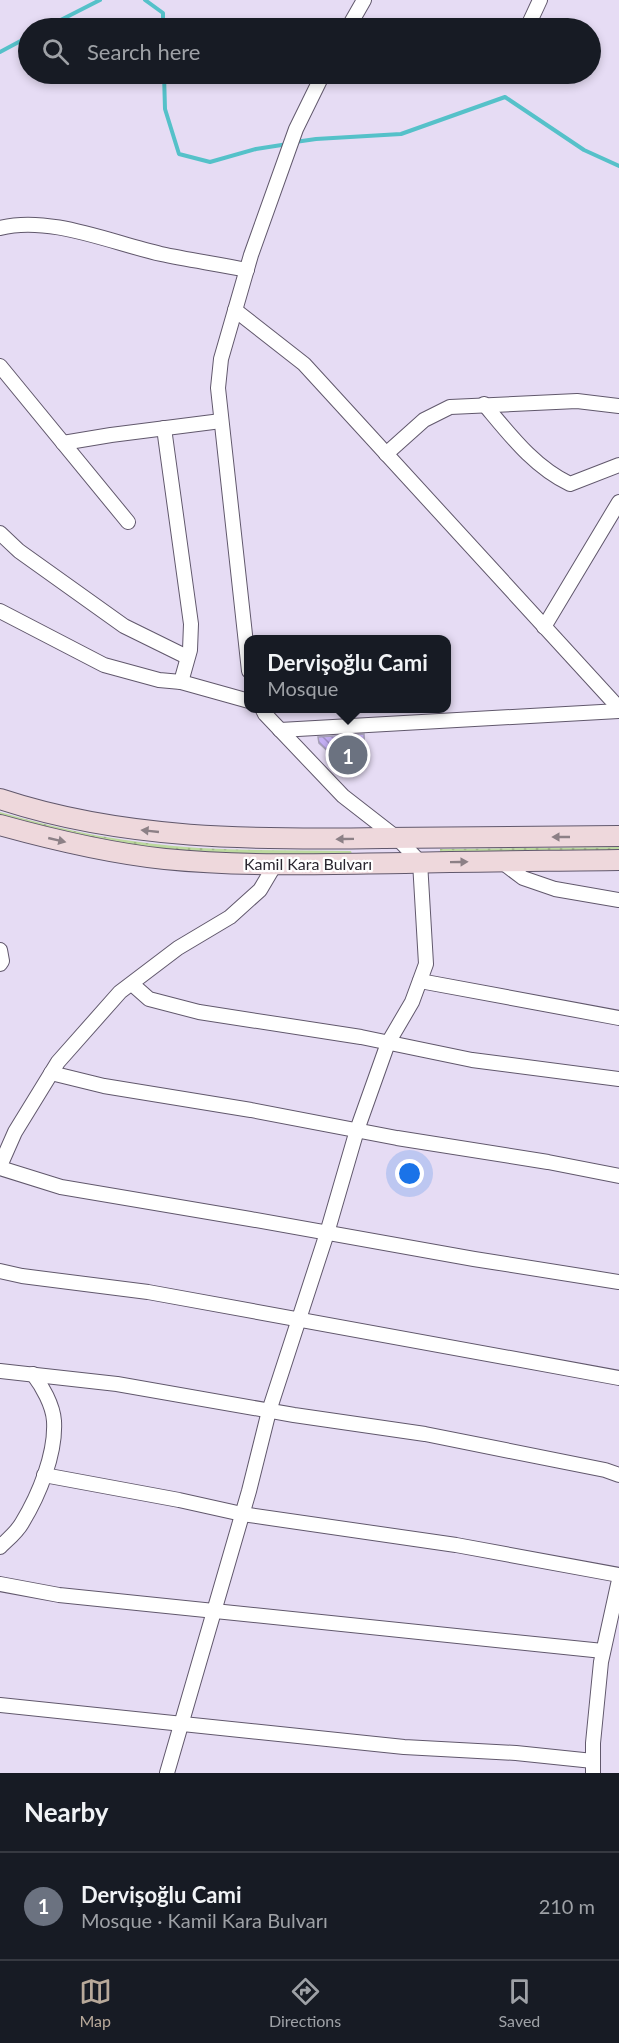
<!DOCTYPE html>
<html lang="en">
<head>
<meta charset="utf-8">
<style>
	body { margin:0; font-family:Lato,sans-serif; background:#242831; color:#f1f3f6 }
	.you { position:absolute; left:410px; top:1174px; width:21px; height:21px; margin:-15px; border:4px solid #fff; border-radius:50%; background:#1a73e8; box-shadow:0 0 0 9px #1a73e833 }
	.badge { display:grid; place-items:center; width:39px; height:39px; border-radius:50%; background:#b8a99a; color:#fff; font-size:20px; font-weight:700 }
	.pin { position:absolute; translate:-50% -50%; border:3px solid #fff; box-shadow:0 2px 6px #0006 }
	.popup { position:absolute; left:244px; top:635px; width:207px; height:78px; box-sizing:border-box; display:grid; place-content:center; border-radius:12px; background:#171b24; filter:drop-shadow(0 2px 4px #0005); font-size:20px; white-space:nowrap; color:#9ea1a6 }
	.popup b { font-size:22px; color:#f1f3f6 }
	.popup::after { content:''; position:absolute; left:50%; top:100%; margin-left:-12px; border:12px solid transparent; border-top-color:#171b24 }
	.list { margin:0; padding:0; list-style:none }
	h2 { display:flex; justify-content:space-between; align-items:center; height:78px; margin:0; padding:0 24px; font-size:26px }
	h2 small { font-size:20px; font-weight:400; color:#9ea1a6 }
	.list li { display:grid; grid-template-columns:39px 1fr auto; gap:18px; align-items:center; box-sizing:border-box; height:108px; padding:0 24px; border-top:2px solid #363941 }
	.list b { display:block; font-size:22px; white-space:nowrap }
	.list p { margin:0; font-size:20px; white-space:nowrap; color:#9ea1a6 }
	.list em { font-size:20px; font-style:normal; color:#9ea1a6 }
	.icon { flex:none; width:33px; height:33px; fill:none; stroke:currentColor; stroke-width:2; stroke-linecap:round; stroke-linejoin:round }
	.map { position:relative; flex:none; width:619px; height:1773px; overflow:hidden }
	.search { position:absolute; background:#171b24; box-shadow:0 3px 9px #0003; left:18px; right:18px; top:18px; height:66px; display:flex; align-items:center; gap:15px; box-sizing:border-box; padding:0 21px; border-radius:33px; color:#9ea1a6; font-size:22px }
	.sheet { height:186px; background:#171b24 }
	nav { display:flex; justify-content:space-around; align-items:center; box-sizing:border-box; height:84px; border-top:2px solid #363941; background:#171b24; font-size:16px; color:#9ea1a6 }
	nav a { display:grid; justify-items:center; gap:3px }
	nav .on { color:#b8a99a }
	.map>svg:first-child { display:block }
</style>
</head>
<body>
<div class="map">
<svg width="619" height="1773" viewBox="0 0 619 1773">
	<defs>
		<pattern id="grass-dots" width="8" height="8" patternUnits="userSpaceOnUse" patternTransform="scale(1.5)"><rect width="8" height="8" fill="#bdd99f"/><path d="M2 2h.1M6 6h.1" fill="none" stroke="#a3ba89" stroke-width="1.8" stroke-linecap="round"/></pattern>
		<pattern id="building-back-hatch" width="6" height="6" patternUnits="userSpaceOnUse" patternTransform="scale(1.5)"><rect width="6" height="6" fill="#c4aff4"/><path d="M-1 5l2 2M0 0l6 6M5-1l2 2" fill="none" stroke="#9f8ec6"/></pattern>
	</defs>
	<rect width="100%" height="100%" fill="#e6dcf4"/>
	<!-- grass -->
	<g fill="url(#grass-dots)">
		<path d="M0,812C64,831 132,844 199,848C250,851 301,850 351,851L352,854C280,854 206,856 135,845C89,838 45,827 0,816Z"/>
		<path d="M619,847V851L440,852V849Z"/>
	</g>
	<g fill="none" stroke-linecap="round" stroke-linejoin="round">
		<!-- stream -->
		<g stroke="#55c1c9" stroke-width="4">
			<path d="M145,0L163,13V28"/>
			<path d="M45,28L100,0"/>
			<path d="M0,52L28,37"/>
			<path d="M164,74L165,109L179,154L210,162L256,149L288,144"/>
			<path d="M295,142L316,139L401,134L505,97L584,150L619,166"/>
		</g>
	</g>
	<!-- building -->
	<path fill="url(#building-back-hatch)" stroke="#a6a0b7" stroke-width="1.5" d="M364,734L365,767L346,768L319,743L318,737Z"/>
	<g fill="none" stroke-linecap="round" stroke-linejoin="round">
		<defs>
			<g id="street">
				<path d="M348,28L364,0"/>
				<path d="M527,28L540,0"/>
				<path d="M0,228C49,215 112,243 161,254C189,260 218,264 247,270"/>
				<path d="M235,310L304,364L619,708"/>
				<path d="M0,366L128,522"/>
				<path d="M484,404C510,435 534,467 570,484L619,465"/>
				<path d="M164,428L191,624L190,650L181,682"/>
				<path d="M63,443L111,435L221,421"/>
				<path d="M386,454L424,420L450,407L577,401L619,406"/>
				<path d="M0,533L19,551L124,626L187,657"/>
				<path d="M0,611L104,665L159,680L181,682L249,701"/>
				<path d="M544,627L619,502"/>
				<path d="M249,671L218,388L221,359L251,255L296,129L323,74"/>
				<path d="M280,730L619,711"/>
				<path d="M502,862L523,878L555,889L619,900"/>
				<path d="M0,950L2,961L0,964"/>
				<path d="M420,981L619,1018"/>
				<path d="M132,984L149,999L199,1012L361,1037L472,1060L619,1079"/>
				<path d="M51,1073L104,1086L251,1110L397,1138L548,1162L619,1176"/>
				<path d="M0,1166L15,1132L58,1062L120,992L178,948L230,917L260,890L276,863"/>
				<path d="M0,1168L61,1187L250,1219L474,1259L619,1282"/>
				<path d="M0,1271L22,1276L148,1292L619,1378"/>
				<path d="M0,1371L117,1384L294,1415L425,1434L605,1470L619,1475"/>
				<path d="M44,1475L179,1500L242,1514L456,1545L619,1575"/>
				<path d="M0,1547C7,1540 17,1532 22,1523C39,1495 56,1454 54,1421C53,1405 42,1386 33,1374"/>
				<path d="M0,1584L59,1595L603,1651"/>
				<path d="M0,1705L404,1747L516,1753L593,1761"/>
				<path d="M167,1773L249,1491L269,1411L327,1233L357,1130L388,1043L412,1002L426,964L420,862L397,838L343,796L265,714L262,708"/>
				<path d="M593,1773V1743L601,1662L619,1580"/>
			</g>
			<g id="secondary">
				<path d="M0,799C124,840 254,840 383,838C461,837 540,837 619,836"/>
				<path d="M0,825C54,840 109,853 165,859C245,867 325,864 405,863C476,861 548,861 619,860"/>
			</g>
		</defs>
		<!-- street casing -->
		<use href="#street" stroke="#61586c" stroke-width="16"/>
		<!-- secondary casing -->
		<use href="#secondary" stroke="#61586c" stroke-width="22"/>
		<!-- street -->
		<use href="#street" stroke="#fff" stroke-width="14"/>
		<!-- secondary -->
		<use href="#secondary" stroke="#eed8dc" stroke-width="20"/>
	</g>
	<!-- one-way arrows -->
	<defs><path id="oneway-solid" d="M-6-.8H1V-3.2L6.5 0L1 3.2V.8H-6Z" transform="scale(1.5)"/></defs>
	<g fill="#8c8086">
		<use href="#oneway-solid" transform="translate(150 831) rotate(-174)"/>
		<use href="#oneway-solid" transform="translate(561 837) rotate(180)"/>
		<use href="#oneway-solid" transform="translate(345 839) rotate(179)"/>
		<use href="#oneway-solid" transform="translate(57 840) rotate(13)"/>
		<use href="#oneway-solid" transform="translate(459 862) rotate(-1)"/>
	</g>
	<g text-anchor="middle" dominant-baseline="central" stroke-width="4.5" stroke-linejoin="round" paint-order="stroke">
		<!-- street labels -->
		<g font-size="16" fill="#2b2730" stroke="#fff">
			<text x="308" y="863">Kamil Kara Bulvarı</text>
		</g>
	</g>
</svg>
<div class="you"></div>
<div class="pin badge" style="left:348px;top:755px;background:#6b7280">1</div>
<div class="popup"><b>Dervişoğlu Cami</b>Mosque</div>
<div class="search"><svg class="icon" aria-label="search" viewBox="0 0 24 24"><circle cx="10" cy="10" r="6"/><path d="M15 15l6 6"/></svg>Search here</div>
</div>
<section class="sheet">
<h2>Nearby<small></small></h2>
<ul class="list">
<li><span class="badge" style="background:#6b7280">1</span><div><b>Dervişoğlu Cami</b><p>Mosque · Kamil Kara Bulvarı</p></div><em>210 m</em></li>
</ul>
</section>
<nav>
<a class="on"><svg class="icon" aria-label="map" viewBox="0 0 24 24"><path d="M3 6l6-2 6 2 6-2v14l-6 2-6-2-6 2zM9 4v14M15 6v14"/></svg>Map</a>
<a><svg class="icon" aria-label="directions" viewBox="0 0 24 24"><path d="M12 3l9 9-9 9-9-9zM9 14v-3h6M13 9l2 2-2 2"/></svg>Directions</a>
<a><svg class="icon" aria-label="saved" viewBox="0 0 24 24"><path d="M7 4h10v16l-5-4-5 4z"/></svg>Saved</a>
</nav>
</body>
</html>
